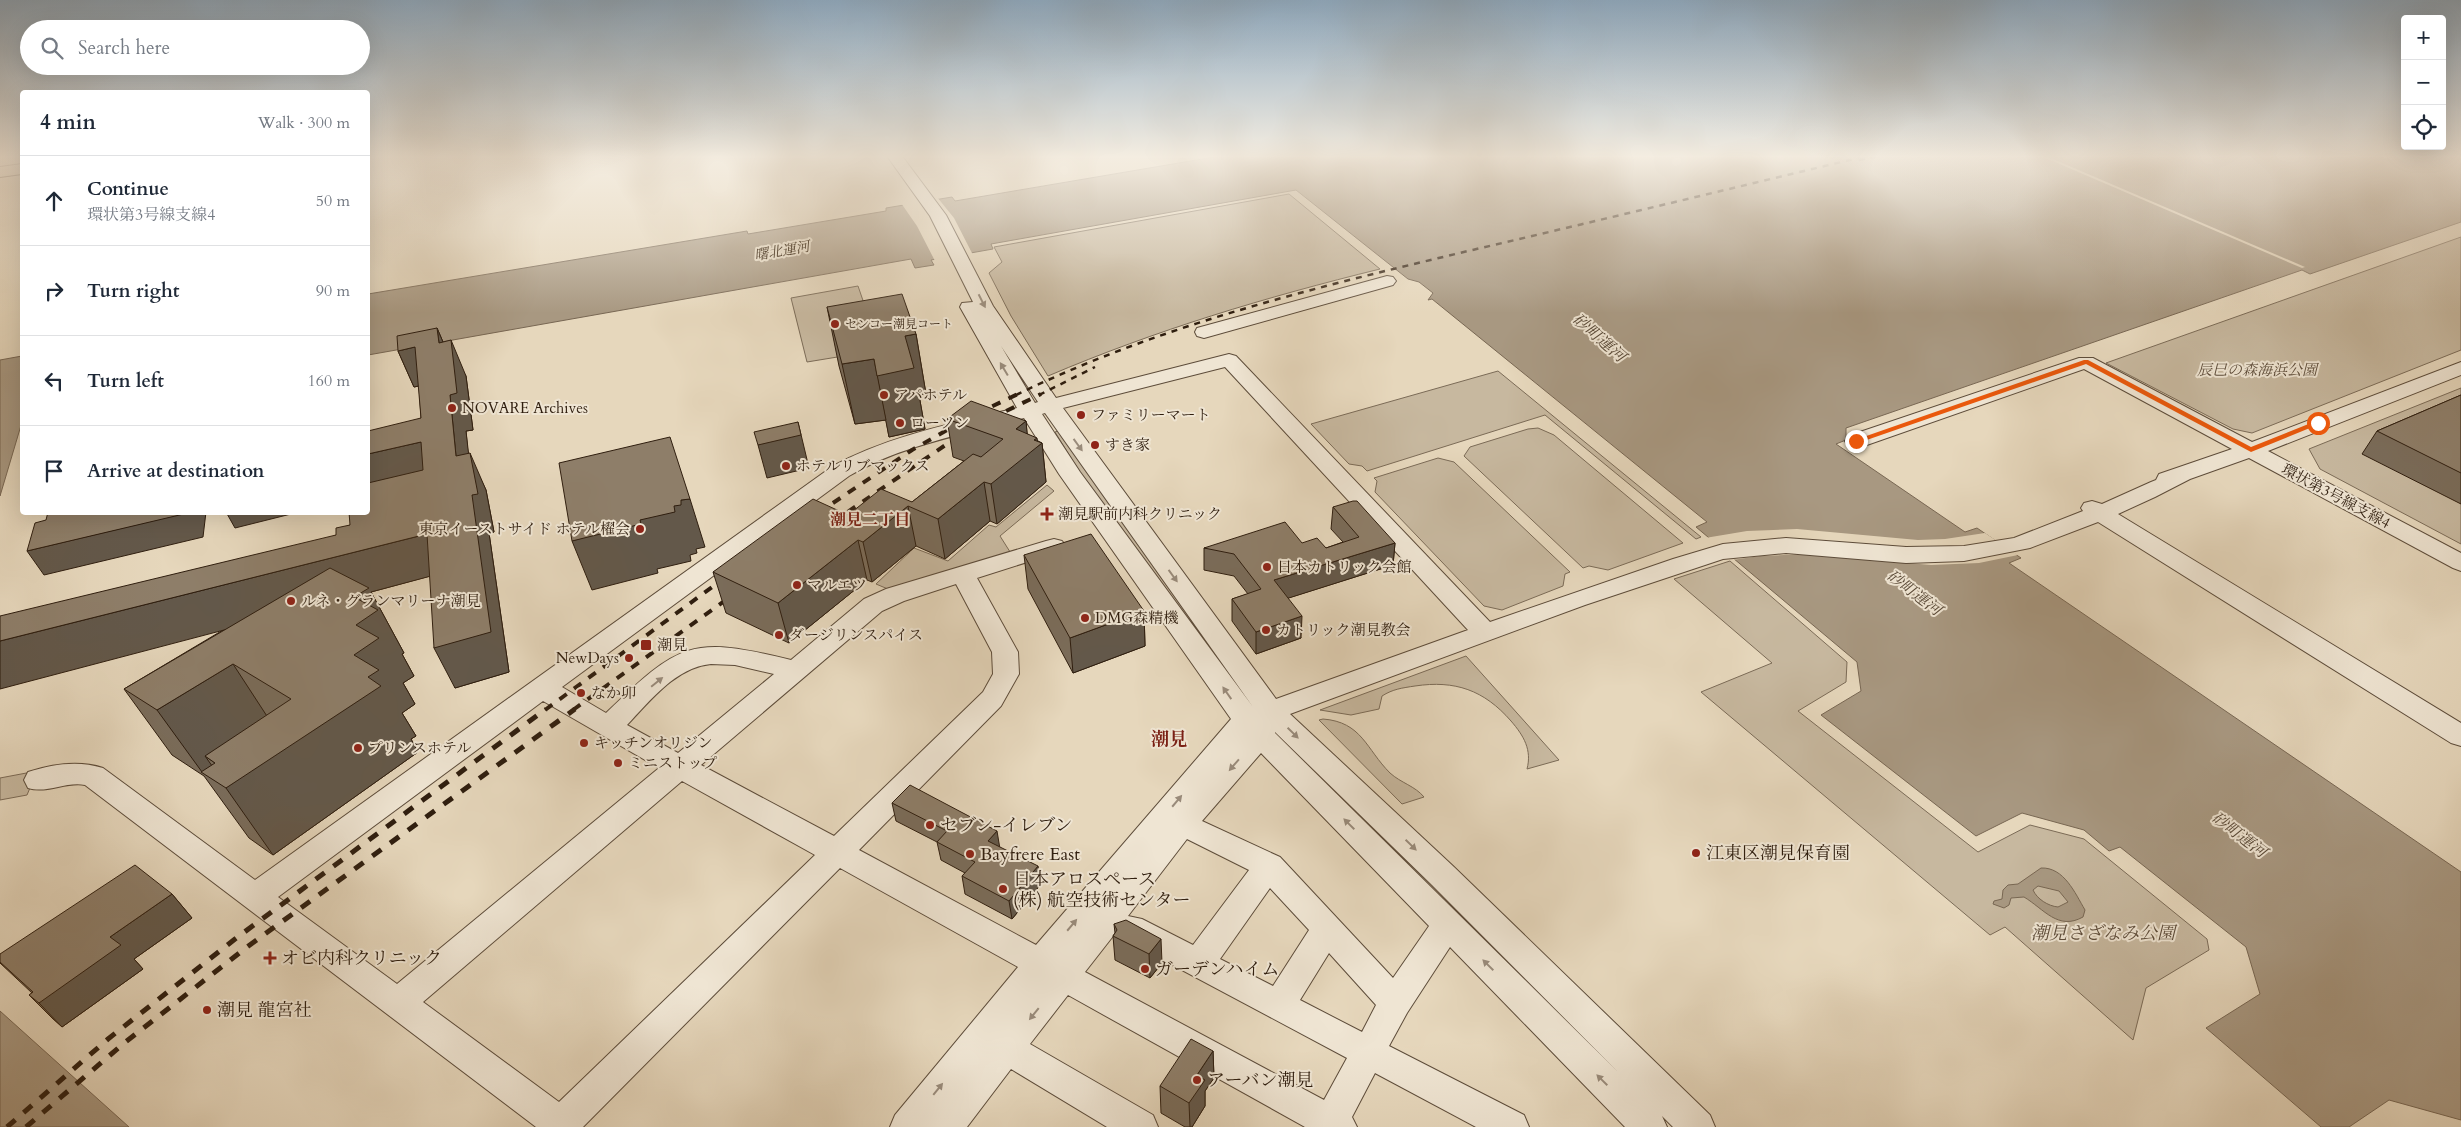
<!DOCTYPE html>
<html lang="en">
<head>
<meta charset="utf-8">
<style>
	body { margin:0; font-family:Cardo,"Noto Serif JP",serif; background:#f2f2f3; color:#1f2937 }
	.controls { position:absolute; right:15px; top:15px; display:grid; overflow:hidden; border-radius:5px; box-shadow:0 5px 20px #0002 }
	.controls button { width:45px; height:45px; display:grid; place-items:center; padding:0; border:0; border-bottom:1px solid #e0e1e3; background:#fff; color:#1f2937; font:25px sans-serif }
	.stop { position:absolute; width:15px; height:15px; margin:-11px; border:4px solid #ea580c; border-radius:50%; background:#fff }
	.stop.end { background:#ea580c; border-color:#fff; box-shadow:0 1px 5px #0008 }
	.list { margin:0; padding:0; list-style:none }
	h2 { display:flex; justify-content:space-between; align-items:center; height:65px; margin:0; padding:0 20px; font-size:21px }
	h2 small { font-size:16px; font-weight:400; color:#747a83 }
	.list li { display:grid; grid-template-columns:32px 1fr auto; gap:15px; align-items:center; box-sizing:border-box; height:90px; padding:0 20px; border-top:1px solid #e0e1e3 }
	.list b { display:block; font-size:19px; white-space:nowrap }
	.list p { margin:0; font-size:16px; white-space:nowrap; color:#747a83 }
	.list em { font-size:16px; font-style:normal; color:#747a83 }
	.icon { flex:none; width:28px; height:28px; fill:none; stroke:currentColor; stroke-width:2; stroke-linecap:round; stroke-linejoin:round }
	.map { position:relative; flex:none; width:2461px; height:1127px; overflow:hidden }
	.search { position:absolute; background:#fff; box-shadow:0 5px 20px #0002; left:20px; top:20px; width:350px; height:55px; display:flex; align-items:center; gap:12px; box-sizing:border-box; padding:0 18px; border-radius:28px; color:#747a83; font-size:19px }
	.panel { position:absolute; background:#fff; box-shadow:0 5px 20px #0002; left:20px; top:90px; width:350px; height:425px; border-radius:5px }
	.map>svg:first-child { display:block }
</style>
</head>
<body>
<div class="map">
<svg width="2461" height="1127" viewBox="0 0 2461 1127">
	<rect width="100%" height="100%" fill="#e6d7bc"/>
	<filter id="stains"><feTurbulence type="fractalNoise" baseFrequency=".004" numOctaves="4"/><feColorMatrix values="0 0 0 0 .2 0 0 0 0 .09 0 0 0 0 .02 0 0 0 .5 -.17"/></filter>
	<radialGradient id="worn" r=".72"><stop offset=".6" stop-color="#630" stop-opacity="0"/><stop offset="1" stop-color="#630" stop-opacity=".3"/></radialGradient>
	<!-- green -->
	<g fill="#c7b89f" stroke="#7b6b57">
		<path d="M1289,194L1380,269C1266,297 1156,330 1048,376L1011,316L989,273L1002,262L994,247Z"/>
		<path d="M2461,237V350L2252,433L2233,429L2106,363Z"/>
		<path d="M858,286L880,350L807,362L791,298Z"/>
		<path d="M1498,371L1701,537L1696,539L1545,415L1367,471L1362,466L1349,464L1311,424Z"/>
		<path d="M2461,388V544L2320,469L2309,449Z"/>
		<path d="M1538,428L1554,435L1683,543L1608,570L1589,566L1583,568L1464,456L1470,447L1528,429Z"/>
		<path d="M1058,431L1195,624L1225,678L1079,471L1055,432Z"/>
		<path d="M1438,458L1454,462L1570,572L1565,574L1563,586L1502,610L1484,606L1375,492L1377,481L1374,478Z"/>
		<path d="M1047,485L1054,491L1000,536L1012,555L895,592L876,584L914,548L948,561L989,525L996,527Z"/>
		<path d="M1730,561L1847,662L1846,682L1798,711L1978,852L2030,825L2084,839L2207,939L2209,950L2146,988L2133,1040L2005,927L1990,935L1701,692L1772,663L1674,579Z"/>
		<path d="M1466,656L1559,760L1527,769C1532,750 1524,736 1511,721C1484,690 1455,680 1415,686C1402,688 1393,689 1382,696L1379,709L1351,715L1320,710Z"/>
		<path d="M1323,719C1362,722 1366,749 1390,773C1401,783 1415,786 1424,797L1402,804L1319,720Z"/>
		<path d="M37,771L27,795L0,800V778Z"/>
	</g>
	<!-- water -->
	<g fill="#a89881" stroke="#786753" fill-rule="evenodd">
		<path d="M1220,156H2461V222L2310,274L2302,270L1846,428V440L1836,444L1965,532L1977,528L2021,558L2009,563L2461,872V1120L2389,1100L2349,1127H2321L2206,1028L2260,994L2246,947L2120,847L2109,851L2084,830L2022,813L1976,836L1821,715L1861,691L1857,662L1696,527L1707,522L1432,299L1428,300L1433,293L1419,282L1408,279L1296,190L991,244L993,249L931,260L934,265L915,268L911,259L368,355V294L747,231L748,234L886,211V208L952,197L955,201Z"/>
		<path d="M22,356V422L0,496V360Z"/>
		<path d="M2041,868C2064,867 2075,893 2085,910L2083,917C2058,931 2044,909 2024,897L2011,898L2009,905L2004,908L1993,904L1994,901L2002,899L2003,890L2008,885L2018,884ZM2038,886L2059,891L2068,902L2058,907C2048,906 2037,899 2033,890Z"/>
		<path d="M0,1011L129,1127H0Z"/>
	</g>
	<!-- pier -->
	<g fill="#e6d7bc">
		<path d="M2041,156H2046L2305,267L2302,268Z"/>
		<path d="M937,197L954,218L973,255L935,261L917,226L901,203Z"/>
		<path d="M1797,529L1918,540L1945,539L1985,533L2018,555L1979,563L1931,565L1807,554L1760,556L1732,560L1705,538L1747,531Z"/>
	</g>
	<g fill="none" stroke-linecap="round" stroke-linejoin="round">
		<defs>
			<g id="minor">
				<path d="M887,156H902L946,215L993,306L1056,398L1229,354L1236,356L1490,622L1673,559L1723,544L1786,538L1906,547L1964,546L2014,538L2083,511L2081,508L2084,503L2092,501L2102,504L2151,482L2156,480L2159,474L2232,449L2084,369L1864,446L1856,447L1848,446L1845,441L1848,436L2079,358H2093L2252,442L2461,362V375L2268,451L2461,553V571L2453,568L2249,458L2190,479L2155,497L2118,514L2461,723V746L2451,743L2098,522L2030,548L1964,561L1906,563L1786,553L1723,559L1585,605L1290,714L1454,867L1710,1115L1715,1127H1673L1662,1116L1667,1127H1625L1450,947L1407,1013L1389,1046L1524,1115L1529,1127H1476L1375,1073L1352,1117L1357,1127H1305L1068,995L1030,1044L1153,1115L1158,1127H1107L1011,1069L967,1127H890L895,1115L1018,967L840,868L583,1127H536L85,785C66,781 47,794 28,788L24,780L28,772C53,764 78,760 103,768L255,880L833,466C890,435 955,423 1017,408L960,307L962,303L973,302L930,216ZM1001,346L1038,402L1035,403ZM1225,367L1468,630L1276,699L1063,408ZM1045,413L1253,707L1080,472L1042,414ZM1024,418L1059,474L1231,719L1036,945L859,850L1001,706L1019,674L1018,652L977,578L1062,551L1066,546L1062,541L1054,539L1046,541L886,589L864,599L791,660C690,635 679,643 606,713L562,687L849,476C902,445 965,434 1024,418ZM956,584L992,652L993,674L983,692L834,836L701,765L882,611L904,601ZM711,664L735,665L774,674L678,753L627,725C650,701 676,667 711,664ZM543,701L659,768L397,984L278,897ZM1275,732L1432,885L1617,1071L1275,733ZM1261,753L1429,926L1393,978L1280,857L1202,821ZM682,781L815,855L559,1102L423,1002ZM1187,839L1249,870L1193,945L1142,919L1128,916ZM1270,888L1309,930L1273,986L1220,959ZM1117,931L1120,937L1347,1058L1324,1100L1085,972ZM1329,953L1376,1005L1362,1032L1300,1000Z"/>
				<path d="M1387,276L1393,277L1396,281L1393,285L1204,338L1197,336L1195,332L1197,328Z"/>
			</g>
			<path id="major" d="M22,164V174L0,177V167Z"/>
		</defs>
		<!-- minor casing -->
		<use href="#minor" stroke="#5d4c3a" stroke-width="2"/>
		<!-- major casing -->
		<use href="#major" stroke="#2f1e0f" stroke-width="2"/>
		<!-- minor -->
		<use href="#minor" fill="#efe5d3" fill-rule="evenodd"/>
		<!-- major -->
		<use href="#major" fill="#e6d7bc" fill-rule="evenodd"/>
		<!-- rail-far2 -->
		<g stroke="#2f1e0f" stroke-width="2.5" stroke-dasharray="6 6" stroke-linecap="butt">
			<path d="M1859,160L1879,156"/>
			<path d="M1016,395C1160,325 1313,288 1468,251C1601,220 1733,188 1866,156"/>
			<path d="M1039,395L1095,367"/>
		</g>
		<!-- rail-far1 -->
		<g stroke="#2f1e0f" stroke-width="4" stroke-dasharray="9 9" stroke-linecap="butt">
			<path d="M976,414L1018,394"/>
			<path d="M990,419L1041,394"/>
			<path d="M818,513L912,450L961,422"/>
			<path d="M833,522L963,433"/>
			<path d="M545,710L727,576"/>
			<path d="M573,710L734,594"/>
		</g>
		<!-- rail -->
		<g stroke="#2f1e0f" stroke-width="5" stroke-dasharray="11 11" stroke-linecap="butt">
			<path d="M7,1127L108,1039L235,939L546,709"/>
			<path d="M26,1127L123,1044L247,947L575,709"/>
		</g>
	</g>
	<!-- wall -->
	<g fill="#7a6c5a" stroke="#2f1e0f">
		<path d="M827,307L916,334L926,394L919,395L925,429L889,437L886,420L855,424L839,366Z"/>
		<path d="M437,328L443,342L466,376L473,430L466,431L468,453L486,490L494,532L489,533L509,672L455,688L430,576L371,592L404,653L402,654L414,676L403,683L415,704L402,713L416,736L411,739L418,752L273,855L249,838L204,776L172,755L124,689L223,630L336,535L368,512L421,418L419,386L414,387L398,351Z"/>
		<path d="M2461,395V504L2362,454L2377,431Z"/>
		<path d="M947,419L1026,421L1027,434L1038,441L1042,443L1046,482L997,524L990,521L945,559L916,546L872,582L867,580L789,643L726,613L713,572L848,515L912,502L964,461L953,457Z"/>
		<path d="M1333,507L1395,543L1393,565L1288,598L1301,638L1256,654L1232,621V599L1248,594L1234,576L1204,570V548H1326L1343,542L1331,529Z"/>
		<path d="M1024,555L1144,611L1145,646L1073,673L1028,589Z"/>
		<path d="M892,803L999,847L1041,884L1012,919L965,894L962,876L965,873L941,860L937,842L896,821Z"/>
		<path d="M172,894L192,918L134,959L143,969L62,1027L53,1019L29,995L32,993L0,963Z"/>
		<path d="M1114,924L1162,963L1150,978L1115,960L1113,936L1115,933Z"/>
		<path d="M1213,1051L1214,1078L1205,1091V1106L1192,1127H1185L1161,1113L1160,1086Z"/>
	</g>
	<!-- shaded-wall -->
	<g fill="#63584a" stroke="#2f1e0f">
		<path d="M437,328L452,363L439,343Z"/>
		<path d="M916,334L926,394L919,395L925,429L889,437L877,376L905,336Z"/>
		<path d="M451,340L466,376L473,430L466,431L473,493L456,456L450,395Z"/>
		<path d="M415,347L431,383L414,387L398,351Z"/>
		<path d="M874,359L886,420L855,424L842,364Z"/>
		<path d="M1026,421L1029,453L1034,440L1037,438L1038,446L1042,443L1046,482L997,524L991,484L1016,429Z"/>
		<path d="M798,422L809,468L767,478L758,445Z"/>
		<path d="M421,442L438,479L368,496V454Z"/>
		<path d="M470,453L486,490L494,532L489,533L509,672L455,688L434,648L472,495Z"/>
		<path d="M984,482L990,521L945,559L938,519Z"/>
		<path d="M690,499L705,547L696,549L697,553L690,555L691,561L657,569L658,573L592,590L572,541L640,520L674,506L681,500Z"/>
		<path d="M908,506L916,546L872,582L863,542Z"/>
		<path d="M189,512H206L203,537L44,575L27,551Z"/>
		<path d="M226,512H299L235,528Z"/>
		<path d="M427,534L446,572L371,592L404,653L402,654L414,676L403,683L415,704L402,713L416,736L411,739L418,752L273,855L226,788L354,655V597L357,595L0,689V641Z"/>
		<path d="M858,540L867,580L789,643L778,603Z"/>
		<path d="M1395,543L1393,565L1273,603L1274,580Z"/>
		<path d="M1144,611L1145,646L1073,673L1070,638Z"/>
		<path d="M1302,616L1301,638L1256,654V632Z"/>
		<path d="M233,664L276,730L215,763L205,756L215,770L202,772L157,710Z"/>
		<path d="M997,831L1000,849L988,841Z"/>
		<path d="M1038,866L1041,884L1012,919L1009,901Z"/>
		<path d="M172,894L192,918L134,959L143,969L62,1027L39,1003L110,937Z"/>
		<path d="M1161,939L1162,963L1150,978L1149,954Z"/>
		<path d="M1213,1051L1214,1078L1205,1091V1106L1192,1127H1190L1189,1103L1197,1075Z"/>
	</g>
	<!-- building -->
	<g fill="#8e7e69" stroke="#2f1e0f">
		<path d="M902,294L916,334L905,336L914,368L877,376L874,359L842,364L827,307Z"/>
		<path d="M437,328L439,343L451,340L457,393L450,395L456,456L470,453L478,494L472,495L491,632L434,648L427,534L0,641V616L336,535V528L350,525L349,512H368V483L423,470L421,442L368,454V431L421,418L415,347L398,351L397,336Z"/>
		<path d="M2461,395V473L2377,431Z"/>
		<path d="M971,401L1026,421L1016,429L1037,438L1034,440L1042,443L991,484L984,482L938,519L908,506L863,542L858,540L778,603L713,572L813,499L848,515L881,489L912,502L973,454L981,457L1003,439L947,419Z"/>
		<path d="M798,422L801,435L758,445L754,432Z"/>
		<path d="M670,437L690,499L681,500V505L674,506L675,512L640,520L641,524L572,541L559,463Z"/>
		<path d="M1353,501H1357L1395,543L1274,580L1302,616L1256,632L1232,599L1261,589L1234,554L1204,548L1285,522L1302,543L1317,538L1326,548L1359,537L1333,507Z"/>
		<path d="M48,512H189L188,513L27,551L35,523L46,520Z"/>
		<path d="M1091,534L1144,611L1070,638L1024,555Z"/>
		<path d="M330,568L369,588L354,597L378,610L356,625L379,638L354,655L379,670L368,677L381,686L226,788L201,772L215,763L205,756L291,699L233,664L157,710L124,689Z"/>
		<path d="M910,785L997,831L988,841L1038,866L1009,901L962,876L975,862L937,842L947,831L892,803Z"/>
		<path d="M135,865L172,894L110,937L121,945L39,1003L29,995L33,992L0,962V954Z"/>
		<path d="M1126,920L1161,939L1149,954L1113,936L1117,930L1114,924Z"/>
		<path d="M1191,1039L1213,1051L1197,1075L1205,1080L1189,1103L1160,1086Z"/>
	</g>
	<!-- one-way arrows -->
	<defs><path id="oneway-solid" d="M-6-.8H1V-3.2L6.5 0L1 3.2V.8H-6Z" transform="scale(1.25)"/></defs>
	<g fill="#998b7b">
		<use href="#oneway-solid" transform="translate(982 301) rotate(63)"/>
		<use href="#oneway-solid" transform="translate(1004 369) rotate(-121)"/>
		<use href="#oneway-solid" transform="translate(1078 445) rotate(54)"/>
		<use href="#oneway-solid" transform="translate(1173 576) rotate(54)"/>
		<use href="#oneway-solid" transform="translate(657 682) rotate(-39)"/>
		<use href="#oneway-solid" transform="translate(1227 693) rotate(-125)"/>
		<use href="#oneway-solid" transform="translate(1293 733) rotate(44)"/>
		<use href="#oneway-solid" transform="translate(1234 765) rotate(131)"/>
		<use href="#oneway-solid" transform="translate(1177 801) rotate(-50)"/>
		<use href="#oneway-solid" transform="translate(1349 824) rotate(-135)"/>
		<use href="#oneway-solid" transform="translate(1411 845) rotate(44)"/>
		<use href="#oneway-solid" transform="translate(1072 925) rotate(-50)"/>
		<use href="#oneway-solid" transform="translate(1488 965) rotate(-135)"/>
		<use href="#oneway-solid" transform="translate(1034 1014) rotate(129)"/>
		<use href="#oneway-solid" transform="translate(1602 1080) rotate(-135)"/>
		<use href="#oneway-solid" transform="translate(938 1089) rotate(-51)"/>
	</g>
	<!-- sky -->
	<linearGradient id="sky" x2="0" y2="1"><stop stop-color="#8ea9bf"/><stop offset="0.5" stop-color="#f4ede1"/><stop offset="1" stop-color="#f4ede1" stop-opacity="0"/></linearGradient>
	<rect width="2461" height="313" fill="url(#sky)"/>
	<!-- route -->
	<path fill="#ea580c" d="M2084,360H2088L2251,447L2316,421L2322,423L2251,452L2086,364L1858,443L1852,441Z"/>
	<!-- markers -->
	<g fill="#8f2418" stroke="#efe5d3" stroke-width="2">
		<circle cx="835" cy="324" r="5"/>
		<circle cx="884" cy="395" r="5"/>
		<circle cx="452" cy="408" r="5"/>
		<circle cx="1081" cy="415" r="5"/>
		<circle cx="900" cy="423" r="5"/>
		<circle cx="1095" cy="445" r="5"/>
		<circle cx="786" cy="466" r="5"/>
		<path d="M1044.5 506.5h5v5h5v5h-5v5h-5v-5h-5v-5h5z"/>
		<circle cx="640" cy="529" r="5"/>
		<circle cx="1267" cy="567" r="5"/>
		<circle cx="797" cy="585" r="5"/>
		<circle cx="291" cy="601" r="5"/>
		<circle cx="1085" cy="618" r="5"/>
		<circle cx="1266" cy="630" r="5"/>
		<circle cx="779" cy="635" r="5"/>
		<rect x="640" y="639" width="12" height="12" rx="2.5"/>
		<circle cx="629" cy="658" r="5"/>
		<circle cx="581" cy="693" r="5"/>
		<circle cx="584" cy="743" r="5"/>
		<circle cx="358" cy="748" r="5"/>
		<circle cx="618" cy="763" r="5"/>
		<circle cx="930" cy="825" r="5"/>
		<circle cx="1696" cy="853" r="5"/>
		<circle cx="970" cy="854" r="5"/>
		<circle cx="1003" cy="889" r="5"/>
		<path d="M267.5 950.5h5v5h5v5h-5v5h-5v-5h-5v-5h5z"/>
		<circle cx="1145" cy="969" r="5"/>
		<circle cx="207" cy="1010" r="5"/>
		<circle cx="1197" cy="1080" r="5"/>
	</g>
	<g text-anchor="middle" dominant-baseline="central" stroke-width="4" stroke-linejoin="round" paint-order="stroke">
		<!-- far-poi labels -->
		<g font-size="12" fill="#2f1e0f" stroke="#efe5d3" text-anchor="start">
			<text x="845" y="324">センコー潮見コート</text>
		</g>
		<!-- far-water labels -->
		<g font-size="14" font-style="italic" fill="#594937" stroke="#efe5d3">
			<text transform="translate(782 251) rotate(-10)">曙北運河</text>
		</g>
		<!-- park labels -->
		<g font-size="15" font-style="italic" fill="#5d4c3a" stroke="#efe5d3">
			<text x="2257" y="370">辰巳の森海浜公園</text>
		</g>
		<!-- poi labels -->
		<g font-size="15" fill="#2f1e0f" stroke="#efe5d3" text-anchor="start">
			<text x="894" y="395">アパホテル</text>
			<text x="462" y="408">NOVARE Archives</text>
			<text x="1091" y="415">ファミリーマート</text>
			<text x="910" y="423">ローソン</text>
			<text x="1105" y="445">すき家</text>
			<text x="796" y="466">ホテルリブマックス</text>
			<text x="1058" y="514">潮見駅前内科クリニック</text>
			<text x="630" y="529" text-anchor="end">東京イーストサイド ホテル櫂会</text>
			<text x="1277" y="567">日本カトリック会館</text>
			<text x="807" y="585">マルエツ</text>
			<text x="301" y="601">ルネ・グランマリーナ潮見</text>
			<text x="1095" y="618">DMG森精機</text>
			<text x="1276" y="630">カトリック潮見教会</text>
			<text x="789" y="635">ダージリンスパイス</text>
			<text x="657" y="645">潮見</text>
			<text x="619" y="658" text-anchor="end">NewDays</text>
			<text x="591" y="693">なか卯</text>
			<text x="594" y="743">キッチンオリジン</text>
			<text x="368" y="748">プリンスホテル</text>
			<text x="628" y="763">ミニストップ</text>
		</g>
		<!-- street labels -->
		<g font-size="15" fill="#2f1e0f" stroke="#efe5d3">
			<text transform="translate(2336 496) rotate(28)">環状第3号線支線4</text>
		</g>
		<!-- water labels -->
		<g font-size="16" font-style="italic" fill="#594937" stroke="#efe5d3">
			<text transform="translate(1599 338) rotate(41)">砂町運河</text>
			<text transform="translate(1914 593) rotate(37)">砂町運河</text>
			<text transform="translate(2239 835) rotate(37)">砂町運河</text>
		</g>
		<!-- neighbourhood labels -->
		<g font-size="16" font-weight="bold" fill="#7a1f14" stroke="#efe5d3">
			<text x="870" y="520">潮見二丁目</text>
		</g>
		<!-- quarter labels -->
		<g font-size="18" font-weight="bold" fill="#7a1f14" stroke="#efe5d3">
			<text x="1169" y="739">潮見</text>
		</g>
		<!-- near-poi labels -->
		<g font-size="18" fill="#2f1e0f" stroke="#efe5d3" text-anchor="start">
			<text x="940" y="825">セブン-イレブン</text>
			<text x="1706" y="853">江東区潮見保育園</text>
			<text x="980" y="854">Bayfrere East</text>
			<text x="1013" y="879">日本アロスペース<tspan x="1013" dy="21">(株) 航空技術センター</tspan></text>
			<text x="281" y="958">オビ内科クリニック</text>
			<text x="1155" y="969">ガーデンハイム</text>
			<text x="217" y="1010">潮見 龍宮社</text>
			<text x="1207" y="1080">アーバン潮見</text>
		</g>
		<!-- near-park labels -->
		<g font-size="18" font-style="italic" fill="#5d4c3a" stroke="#efe5d3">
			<text x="2103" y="933">潮見さざなみ公園</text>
		</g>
	</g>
	<rect width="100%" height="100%" filter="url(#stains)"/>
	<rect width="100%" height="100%" fill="url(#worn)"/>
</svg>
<div class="controls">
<button>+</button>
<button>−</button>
<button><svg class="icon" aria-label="locate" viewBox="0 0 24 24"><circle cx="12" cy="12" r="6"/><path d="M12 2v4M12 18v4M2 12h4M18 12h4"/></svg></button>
</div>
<div class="stop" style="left:2318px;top:423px"></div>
<div class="stop end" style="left:1856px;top:441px"></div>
<div class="search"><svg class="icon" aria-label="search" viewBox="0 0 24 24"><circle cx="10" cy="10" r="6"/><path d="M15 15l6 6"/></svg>Search here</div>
<section class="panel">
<h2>4 min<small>Walk · 300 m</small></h2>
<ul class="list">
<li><svg class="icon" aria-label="ahead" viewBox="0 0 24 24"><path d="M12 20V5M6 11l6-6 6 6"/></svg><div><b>Continue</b><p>環状第3号線支線4</p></div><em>50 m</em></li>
<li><svg class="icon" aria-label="right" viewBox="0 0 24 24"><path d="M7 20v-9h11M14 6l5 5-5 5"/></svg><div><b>Turn right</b></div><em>90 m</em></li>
<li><svg class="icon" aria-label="left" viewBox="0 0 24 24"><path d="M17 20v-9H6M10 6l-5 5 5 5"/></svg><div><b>Turn left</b></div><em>160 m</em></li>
<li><svg class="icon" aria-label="arrive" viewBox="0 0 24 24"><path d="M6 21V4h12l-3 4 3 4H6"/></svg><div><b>Arrive at destination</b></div></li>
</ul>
</section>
</div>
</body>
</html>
